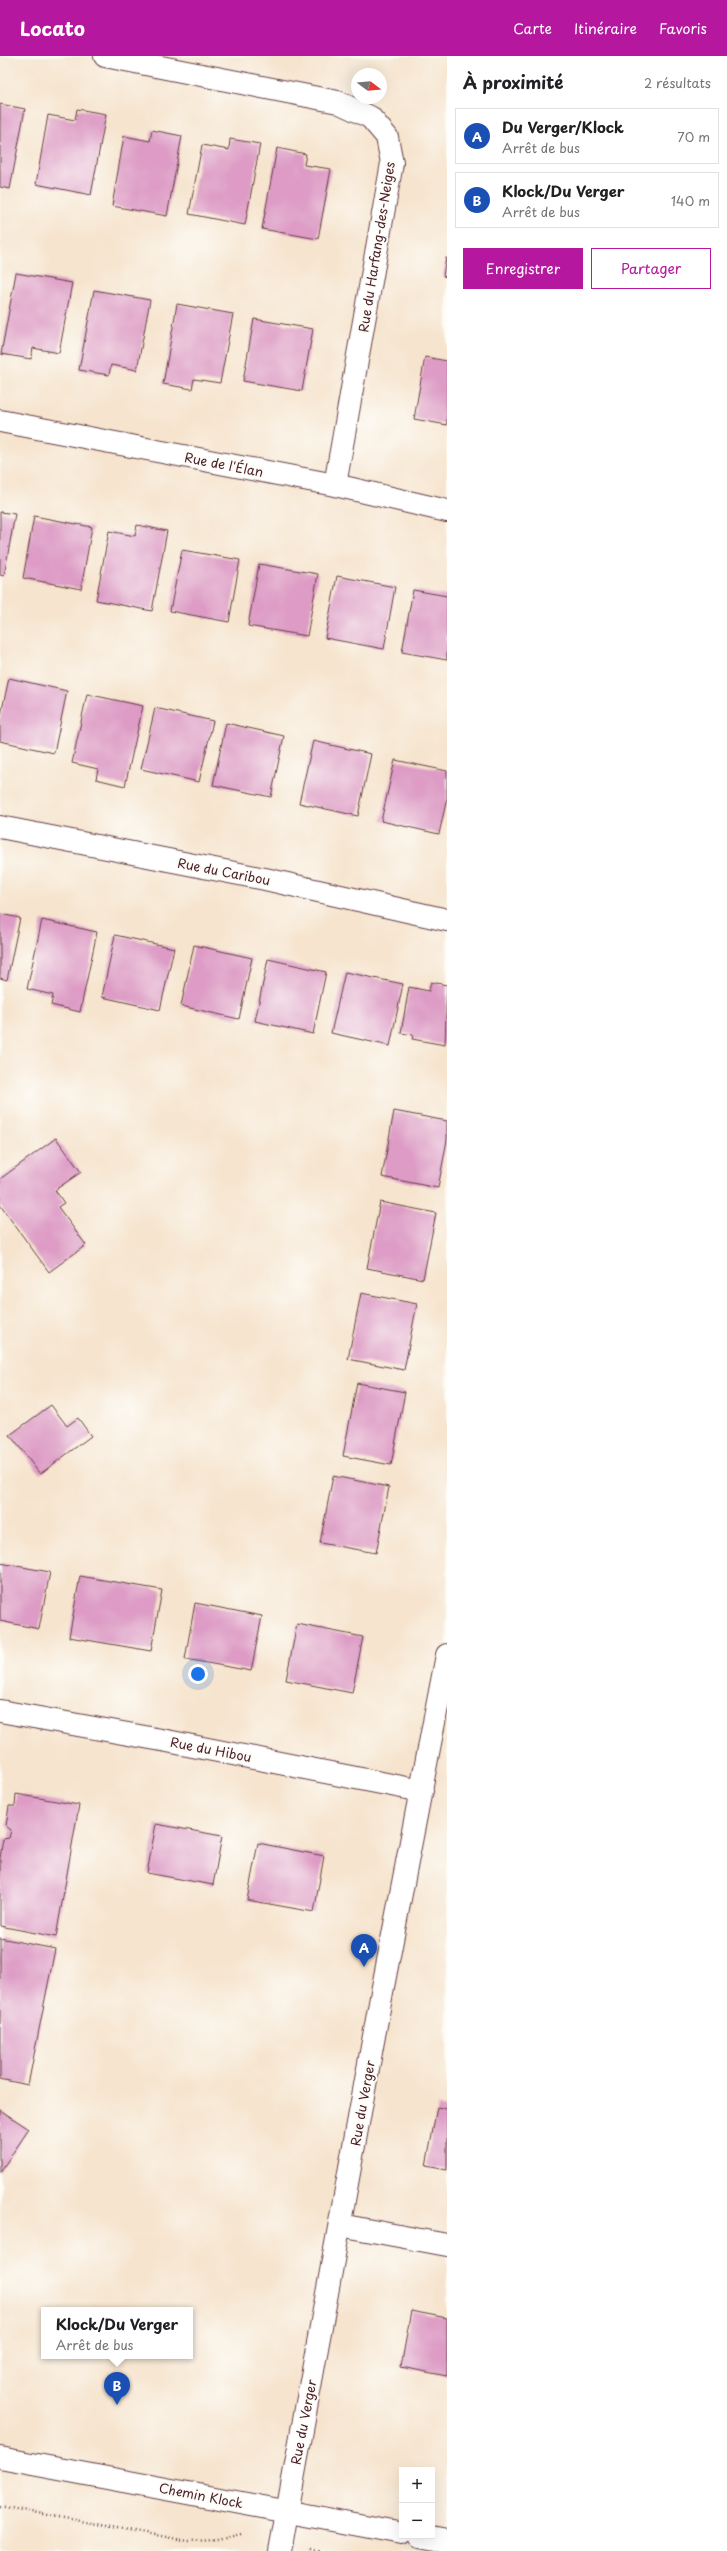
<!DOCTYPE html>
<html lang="fr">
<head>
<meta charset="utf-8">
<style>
	body { margin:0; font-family:"Playpen Sans",sans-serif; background:#f2f2f2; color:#202124 }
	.controls { position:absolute; right:12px; bottom:12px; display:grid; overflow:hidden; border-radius:0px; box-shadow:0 4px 16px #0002 }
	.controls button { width:36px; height:36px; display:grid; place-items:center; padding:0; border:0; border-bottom:1px solid #e0e0e0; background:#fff; color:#202124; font:20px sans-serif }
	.compass { position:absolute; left:351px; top:12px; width:36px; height:36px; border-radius:50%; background:#fff; box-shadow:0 4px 16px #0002; rotate:106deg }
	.you { position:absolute; left:198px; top:1618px; width:14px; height:14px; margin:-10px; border:3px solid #fff; border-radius:50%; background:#1a73e8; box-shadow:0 0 0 6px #1a73e833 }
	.badge { display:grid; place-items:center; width:26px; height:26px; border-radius:50%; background:#b5179e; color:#fff; font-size:13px; font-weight:700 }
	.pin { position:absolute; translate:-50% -33px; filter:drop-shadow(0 1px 2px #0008) }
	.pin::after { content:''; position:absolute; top:21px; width:14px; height:12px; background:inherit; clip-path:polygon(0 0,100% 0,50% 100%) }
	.popup { position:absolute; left:41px; top:2251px; width:152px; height:52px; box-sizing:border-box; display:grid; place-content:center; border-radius:0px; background:#fff; filter:drop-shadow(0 1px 3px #0005); font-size:13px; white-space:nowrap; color:#757577 }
	.popup b { font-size:15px; color:#202124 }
	.popup::after { content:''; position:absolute; left:50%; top:100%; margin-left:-8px; border:8px solid transparent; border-top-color:#fff }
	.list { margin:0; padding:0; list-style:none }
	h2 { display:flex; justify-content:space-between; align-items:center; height:52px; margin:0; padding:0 16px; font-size:17px }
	h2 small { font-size:13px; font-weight:400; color:#757577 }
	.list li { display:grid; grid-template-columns:26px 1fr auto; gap:12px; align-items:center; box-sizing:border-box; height:56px; margin:0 8px 8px; padding:0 8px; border:1px solid #e0e0e0; border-radius:0px }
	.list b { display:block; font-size:15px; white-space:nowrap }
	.list p { margin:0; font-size:13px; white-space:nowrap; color:#757577 }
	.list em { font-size:13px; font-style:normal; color:#757577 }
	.actions { display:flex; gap:8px; padding:12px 16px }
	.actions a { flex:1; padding:9px 0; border:1px solid #b5179e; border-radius:0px; text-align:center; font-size:14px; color:#b5179e }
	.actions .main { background:#b5179e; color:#fff }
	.map { position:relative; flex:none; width:447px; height:2495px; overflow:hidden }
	header { display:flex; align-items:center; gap:24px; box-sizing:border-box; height:56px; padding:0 20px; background:#b5179e; color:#fff }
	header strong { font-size:19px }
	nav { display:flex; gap:22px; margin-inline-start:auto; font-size:14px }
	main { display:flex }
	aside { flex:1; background:#fff }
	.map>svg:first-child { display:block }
</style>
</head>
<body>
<header>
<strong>Locato</strong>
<nav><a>Carte</a><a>Itinéraire</a><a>Favoris</a></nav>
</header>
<main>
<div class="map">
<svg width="447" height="2495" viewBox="0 0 447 2495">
	<rect width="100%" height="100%" fill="#fdfcf7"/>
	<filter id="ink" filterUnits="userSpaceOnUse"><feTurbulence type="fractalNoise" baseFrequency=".025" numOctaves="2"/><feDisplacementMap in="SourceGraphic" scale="8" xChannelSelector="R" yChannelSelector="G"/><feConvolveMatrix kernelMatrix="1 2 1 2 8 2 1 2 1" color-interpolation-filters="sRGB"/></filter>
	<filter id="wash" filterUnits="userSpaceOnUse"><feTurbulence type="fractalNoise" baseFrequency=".012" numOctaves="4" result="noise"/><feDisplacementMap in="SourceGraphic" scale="16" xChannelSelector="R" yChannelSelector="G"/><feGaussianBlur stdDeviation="0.9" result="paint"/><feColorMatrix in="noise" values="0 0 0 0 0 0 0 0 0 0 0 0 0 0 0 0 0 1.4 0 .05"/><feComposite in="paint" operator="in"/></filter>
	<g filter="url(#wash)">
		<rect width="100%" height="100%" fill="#f6e4ce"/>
		<g id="blocks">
			<!-- building -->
			<g fill="#dd9bc5">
				<path d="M0,48L25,53L10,133L0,131Z"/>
				<path d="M77,53L106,58L91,139L36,128L48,59L75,64Z"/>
				<path d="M152,74L182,80L167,160L112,150L124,80L150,85Z"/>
				<path d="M230,83L260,88L245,169L189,158L202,89L229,94Z"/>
				<path d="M277,92L306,98L304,109L331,113L318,183L262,173Z"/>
				<path d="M446,202H447V221L443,220Z"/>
				<path d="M16,217L72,227L59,297L33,292L31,303L1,298Z"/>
				<path d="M94,234L150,244L137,314L111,309L109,319L79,314Z"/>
				<path d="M177,248L233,258L220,327L194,323L192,333L163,328Z"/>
				<path d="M254,263L313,273L302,335L243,325Z"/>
				<path d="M425,301L447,305V369L414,363Z"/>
				<path d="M0,456L15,458L4,520L0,519Z"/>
				<path d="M34,460L92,471L81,533L23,522Z"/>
				<path d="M137,469L167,475L152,555L96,544L109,475L135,480Z"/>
				<path d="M182,494L240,504L229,566L170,555Z"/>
				<path d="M259,508L318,518L307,580L248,570Z"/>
				<path d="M337,520L395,531L384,593L325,582Z"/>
				<path d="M413,534L447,540V604L402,596Z"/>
				<path d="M9,622L67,635L54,697L0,685V663Z"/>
				<path d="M87,638L143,650L125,730L96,723L98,713L72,707Z"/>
				<path d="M155,652L213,665L199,726L141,713Z"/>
				<path d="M226,667L284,680L271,741L213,729Z"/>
				<path d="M313,685L371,698L358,760L299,747Z"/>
				<path d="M395,704L447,715V742L439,778L381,765Z"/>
				<path d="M0,858L20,862L7,924L0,922Z"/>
				<path d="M42,864L97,876L80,956L51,949L53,939L27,933Z"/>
				<path d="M115,879L174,892L160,954L102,941Z"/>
				<path d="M194,889L252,902L239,963L181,950Z"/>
				<path d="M268,903L326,916L313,978L255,965Z"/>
				<path d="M345,916L403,928L390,990L331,977Z"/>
				<path d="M431,926L447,929L445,989L412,983L413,979L401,977L409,931L429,935Z"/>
				<path d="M394,1055L447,1065V1084L438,1132L382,1121Z"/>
				<path d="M56,1082L81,1116L55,1134L64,1147L58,1151L86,1189L49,1216L0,1149V1123Z"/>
				<path d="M380,1146L436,1157L423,1223L367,1212Z"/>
				<path d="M361,1237L417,1248L404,1314L348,1303Z"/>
				<path d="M357,1327L405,1336L391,1409L343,1400Z"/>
				<path d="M51,1349L67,1370L78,1362L91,1380L40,1418L10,1379Z"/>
				<path d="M333,1420L389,1431L376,1497L320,1487Z"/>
				<path d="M0,1507L50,1516L39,1573L0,1565Z"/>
				<path d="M80,1520L162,1534L151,1595L69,1581Z"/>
				<path d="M195,1547L262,1560L251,1615L185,1603Z"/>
				<path d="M297,1568L363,1581L352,1637L286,1624Z"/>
				<path d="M16,1738L79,1749L56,1881L0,1870V1802L3,1783L9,1782L11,1774L6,1770L9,1750H15Z"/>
				<path d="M156,1768L222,1780L213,1829L147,1817Z"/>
				<path d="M258,1787L324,1800L314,1856L247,1844Z"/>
				<path d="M0,1882L55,1893L28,2029L0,2023Z"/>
				<path d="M437,2051L447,2053V2114L426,2110Z"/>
				<path d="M0,2054L29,2073L0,2116Z"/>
				<path d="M411,2255L447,2262V2320L401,2311Z"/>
			</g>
		</g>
	</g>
	<g filter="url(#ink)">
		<use href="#blocks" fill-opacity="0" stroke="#643d43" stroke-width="1"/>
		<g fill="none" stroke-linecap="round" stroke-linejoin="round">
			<defs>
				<g id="minor">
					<path d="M105,0L338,46L370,61L387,81L392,107L335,429"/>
					<path d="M0,365L335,429L447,455"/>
					<path d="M0,771L265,823L447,864"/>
					<path d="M0,1655L167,1685L422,1735"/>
					<path d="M340,2169L447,2189"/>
					<path d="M280,2495L382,1936L447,1599"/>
				</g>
				<g id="major">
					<path d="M0,2402L402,2477"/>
					<path d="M420,2480L447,2485"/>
				</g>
			</defs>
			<!-- minor casing -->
			<use href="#minor" stroke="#643d43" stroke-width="24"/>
			<!-- major casing -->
			<use href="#major" stroke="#643d43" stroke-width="24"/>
			<!-- path -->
			<g stroke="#643d43" stroke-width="2.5" stroke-dasharray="1 3" stroke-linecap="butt">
				<path d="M0,2450L188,2485L218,2484L241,2478"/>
				<path d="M310,2492L320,2495"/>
			</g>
			<!-- minor -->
			<use href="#minor" stroke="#fff" stroke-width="22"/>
			<!-- major -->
			<use href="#major" stroke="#fff" stroke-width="22"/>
		</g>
	</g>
	<g text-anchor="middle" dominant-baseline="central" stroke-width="4" stroke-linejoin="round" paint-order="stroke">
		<!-- street labels -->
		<g font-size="13" fill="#4a1f2b" stroke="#fdfcf7">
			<text transform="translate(376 191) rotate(-81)">Rue du Harfang-des-Neiges</text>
			<text transform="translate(224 408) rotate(11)">Rue de l'Élan</text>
			<text transform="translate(224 815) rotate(11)">Rue du Caribou</text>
			<text transform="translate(211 1693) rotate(11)">Rue du Hibou</text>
			<text transform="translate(362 2047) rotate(-80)">Rue du Verger</text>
			<text transform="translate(303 2366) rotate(-79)">Rue du Verger</text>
			<text transform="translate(201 2439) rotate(11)">Chemin Klock</text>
		</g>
	</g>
</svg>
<div class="controls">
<button>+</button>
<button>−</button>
</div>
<svg class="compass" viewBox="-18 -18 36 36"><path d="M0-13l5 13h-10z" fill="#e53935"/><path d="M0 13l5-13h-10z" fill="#757577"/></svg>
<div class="you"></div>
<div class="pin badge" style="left:364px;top:1911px;background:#1a4fb4">A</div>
<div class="pin badge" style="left:117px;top:2349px;background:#1a4fb4">B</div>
<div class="popup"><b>Klock/Du Verger</b>Arrêt de bus</div>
</div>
<aside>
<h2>À proximité<small>2 résultats</small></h2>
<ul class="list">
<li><span class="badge" style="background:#1a4fb4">A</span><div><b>Du Verger/Klock</b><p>Arrêt de bus</p></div><em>70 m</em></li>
<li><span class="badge" style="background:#1a4fb4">B</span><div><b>Klock/Du Verger</b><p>Arrêt de bus</p></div><em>140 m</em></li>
</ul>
<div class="actions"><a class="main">Enregistrer</a><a>Partager</a></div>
</aside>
</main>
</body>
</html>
